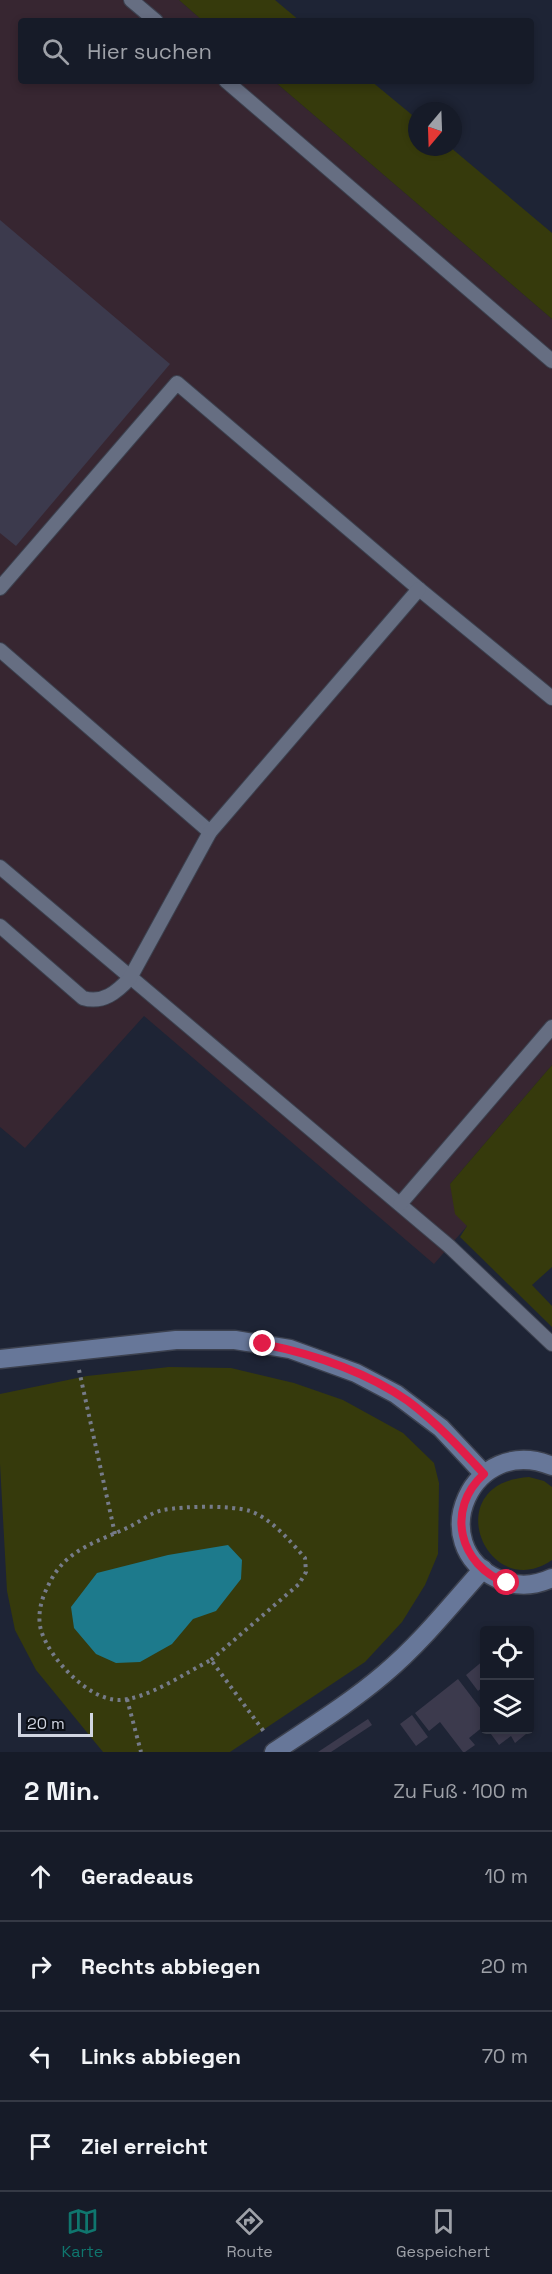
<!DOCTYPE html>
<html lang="de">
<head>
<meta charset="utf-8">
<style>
	body { margin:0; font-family:"Space Grotesk",sans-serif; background:#1f2430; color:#f1f3f6 }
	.controls { position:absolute; right:18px; bottom:18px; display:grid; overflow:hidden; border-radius:6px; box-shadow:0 3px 9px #0003 }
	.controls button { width:54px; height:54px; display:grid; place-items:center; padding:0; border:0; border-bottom:2px solid #353945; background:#161b28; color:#f1f3f6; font:30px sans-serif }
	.compass { position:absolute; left:408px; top:102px; width:54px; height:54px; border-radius:50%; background:#161b28; box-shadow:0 3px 9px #0003; rotate:199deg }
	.scale { position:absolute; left:18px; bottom:15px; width:75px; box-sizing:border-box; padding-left:6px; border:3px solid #d1d5e1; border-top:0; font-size:16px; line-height:21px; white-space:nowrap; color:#d1d5e1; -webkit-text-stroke:4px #0b0e15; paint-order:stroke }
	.stop { position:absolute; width:18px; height:18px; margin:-14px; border:4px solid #e11d48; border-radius:50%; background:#fff }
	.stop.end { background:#e11d48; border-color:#fff; box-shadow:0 2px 6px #0008 }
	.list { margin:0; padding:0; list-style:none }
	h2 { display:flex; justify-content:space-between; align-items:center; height:78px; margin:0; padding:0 24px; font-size:26px }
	h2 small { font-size:20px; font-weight:400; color:#9ea1a8 }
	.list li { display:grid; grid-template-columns:39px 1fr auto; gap:18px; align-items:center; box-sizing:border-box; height:90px; padding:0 24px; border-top:2px solid #353945 }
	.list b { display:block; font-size:22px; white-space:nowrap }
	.list em { font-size:20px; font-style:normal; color:#9ea1a8 }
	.icon { flex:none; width:33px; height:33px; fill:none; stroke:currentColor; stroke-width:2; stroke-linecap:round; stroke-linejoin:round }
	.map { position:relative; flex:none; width:552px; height:1752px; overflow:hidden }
	.search { position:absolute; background:#161b28; box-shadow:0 3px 9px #0003; left:18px; right:18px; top:18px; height:66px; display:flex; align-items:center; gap:15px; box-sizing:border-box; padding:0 21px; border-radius:6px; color:#9ea1a8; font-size:22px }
	.sheet { height:438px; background:#161b28 }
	nav { display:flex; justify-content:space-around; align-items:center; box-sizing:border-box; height:84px; border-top:2px solid #353945; background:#161b28; font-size:16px; color:#9ea1a8 }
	nav a { display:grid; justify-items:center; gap:3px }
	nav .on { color:#0f766e }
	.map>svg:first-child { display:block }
</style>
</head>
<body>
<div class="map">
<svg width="552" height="1752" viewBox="0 0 552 1752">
	<rect width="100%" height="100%" fill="#1e2435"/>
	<!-- industrial -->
	<path fill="#372631" d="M0,0H179L203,21H21V81H274L552,319V1065L450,1184L467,1226L434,1264L144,1016L25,1148L0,1127Z"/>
	<!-- green -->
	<g fill="#363a0c">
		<path d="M179,0H275L300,21H203Z"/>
		<path d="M274,81H371L417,119V147H450L552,233V319Z"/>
		<path d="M552,1065V1267L532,1285L552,1306V1327L460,1237L467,1226L455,1214L450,1184Z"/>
		<path d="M169,1367L231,1368L294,1383L343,1400L403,1433L434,1463L439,1483L438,1554L425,1585L402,1622L365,1662L230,1752H103L36,1670L15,1630L7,1591L0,1464V1394L87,1376Z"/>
		<path d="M529,1477L544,1481L552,1487V1560C487,1605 436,1483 529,1477Z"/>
	</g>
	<!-- water -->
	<path fill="#1d7a8c" d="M228,1545L242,1560L241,1579L216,1611L193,1619L172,1644L140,1662L116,1663L96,1654L74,1628L71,1607L97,1573L168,1555Z"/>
	<!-- building -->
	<g fill="#3c3a4d">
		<path d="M0,220L170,364L16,546L0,533Z"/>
		<path d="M484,1660V1686L478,1691L466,1675Z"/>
		<path d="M458,1679L484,1713V1726L469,1738L475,1745L465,1752H463L440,1722L429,1731L415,1713Z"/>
		<path d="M412,1715L428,1737L416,1746L400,1724Z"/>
		<path d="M368,1719L372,1725L331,1752H318Z"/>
		<path d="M488,1730H523L526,1734L515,1743L511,1736L499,1745Z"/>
	</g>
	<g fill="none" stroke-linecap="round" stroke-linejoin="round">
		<defs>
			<g id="lane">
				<path d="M131,0L156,21"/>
				<path d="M226,81L552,361"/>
				<path d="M0,588L177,383L419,589L552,698"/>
				<path d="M0,650L210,832"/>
				<path d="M0,867L449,1246L552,1344"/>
				<path d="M0,926L83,998C103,1004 117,992 130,978L210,832L419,589"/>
				<path d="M400,1204L552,1027"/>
			</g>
			<g id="secondary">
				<path d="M0,1359L176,1340H235L290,1349L356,1373L396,1394L441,1428L484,1474"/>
				<path d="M552,1466C472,1433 423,1545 498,1579C516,1587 535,1586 552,1578"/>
				<path d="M274,1752C311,1727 350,1703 384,1674C421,1643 451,1605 483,1569"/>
			</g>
		</defs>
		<!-- lane casing -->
		<use href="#lane" stroke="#3c414f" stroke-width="16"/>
		<!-- secondary casing -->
		<use href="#secondary" stroke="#3c414f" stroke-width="21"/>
		<!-- path -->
		<g stroke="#767b89" stroke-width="4" stroke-dasharray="3 4.5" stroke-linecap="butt">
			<path d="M79,1370L115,1534"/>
			<path d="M211,1660L299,1584L306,1572L305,1558C290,1541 272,1519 250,1511C229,1505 185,1506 163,1510C152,1512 141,1521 131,1526C111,1536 87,1543 70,1557C60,1565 53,1575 48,1586C41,1599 37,1616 41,1630C49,1658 88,1700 119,1700C148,1699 185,1673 211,1660L265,1733"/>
			<path d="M127,1699L141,1752"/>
		</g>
		<!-- lane -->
		<use href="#lane" stroke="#666e82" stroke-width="14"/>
		<!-- secondary -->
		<use href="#secondary" stroke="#677799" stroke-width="18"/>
	</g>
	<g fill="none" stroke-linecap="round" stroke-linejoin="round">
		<!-- route -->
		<path stroke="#e11d48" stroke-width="8" d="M263,1344C313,1354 365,1371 408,1401C436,1422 460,1448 484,1474C445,1509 459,1566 507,1583"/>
	</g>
</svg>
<div class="controls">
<button><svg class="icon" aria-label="locate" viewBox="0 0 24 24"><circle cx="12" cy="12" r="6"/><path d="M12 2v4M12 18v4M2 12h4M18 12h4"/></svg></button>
<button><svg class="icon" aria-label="layers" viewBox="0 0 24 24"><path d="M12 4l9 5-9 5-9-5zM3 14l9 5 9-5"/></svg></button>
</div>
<svg class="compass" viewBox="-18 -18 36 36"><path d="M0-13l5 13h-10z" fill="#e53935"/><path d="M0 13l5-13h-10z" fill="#9ea1a8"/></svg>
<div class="scale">20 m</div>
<div class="stop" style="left:507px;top:1583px"></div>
<div class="stop end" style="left:263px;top:1344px"></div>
<div class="search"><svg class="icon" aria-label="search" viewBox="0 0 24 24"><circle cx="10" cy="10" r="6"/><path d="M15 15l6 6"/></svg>Hier suchen</div>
</div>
<section class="sheet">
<h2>2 Min.<small>Zu Fuß · 100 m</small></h2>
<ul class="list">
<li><svg class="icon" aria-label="ahead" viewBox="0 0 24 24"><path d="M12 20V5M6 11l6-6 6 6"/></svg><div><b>Geradeaus</b></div><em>10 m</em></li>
<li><svg class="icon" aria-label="right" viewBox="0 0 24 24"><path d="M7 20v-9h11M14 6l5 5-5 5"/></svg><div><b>Rechts abbiegen</b></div><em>20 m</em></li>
<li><svg class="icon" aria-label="left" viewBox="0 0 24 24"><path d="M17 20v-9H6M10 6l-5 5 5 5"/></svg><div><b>Links abbiegen</b></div><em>70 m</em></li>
<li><svg class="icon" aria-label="arrive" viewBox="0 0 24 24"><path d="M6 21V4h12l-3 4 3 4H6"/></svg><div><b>Ziel erreicht</b></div></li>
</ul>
</section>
<nav>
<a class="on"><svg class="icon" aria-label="map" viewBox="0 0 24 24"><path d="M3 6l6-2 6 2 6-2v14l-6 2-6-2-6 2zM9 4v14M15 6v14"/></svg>Karte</a>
<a><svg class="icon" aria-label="directions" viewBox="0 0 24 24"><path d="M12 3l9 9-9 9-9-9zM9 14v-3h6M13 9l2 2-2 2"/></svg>Route</a>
<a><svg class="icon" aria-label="saved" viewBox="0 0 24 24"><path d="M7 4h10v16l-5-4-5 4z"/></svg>Gespeichert</a>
</nav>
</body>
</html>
